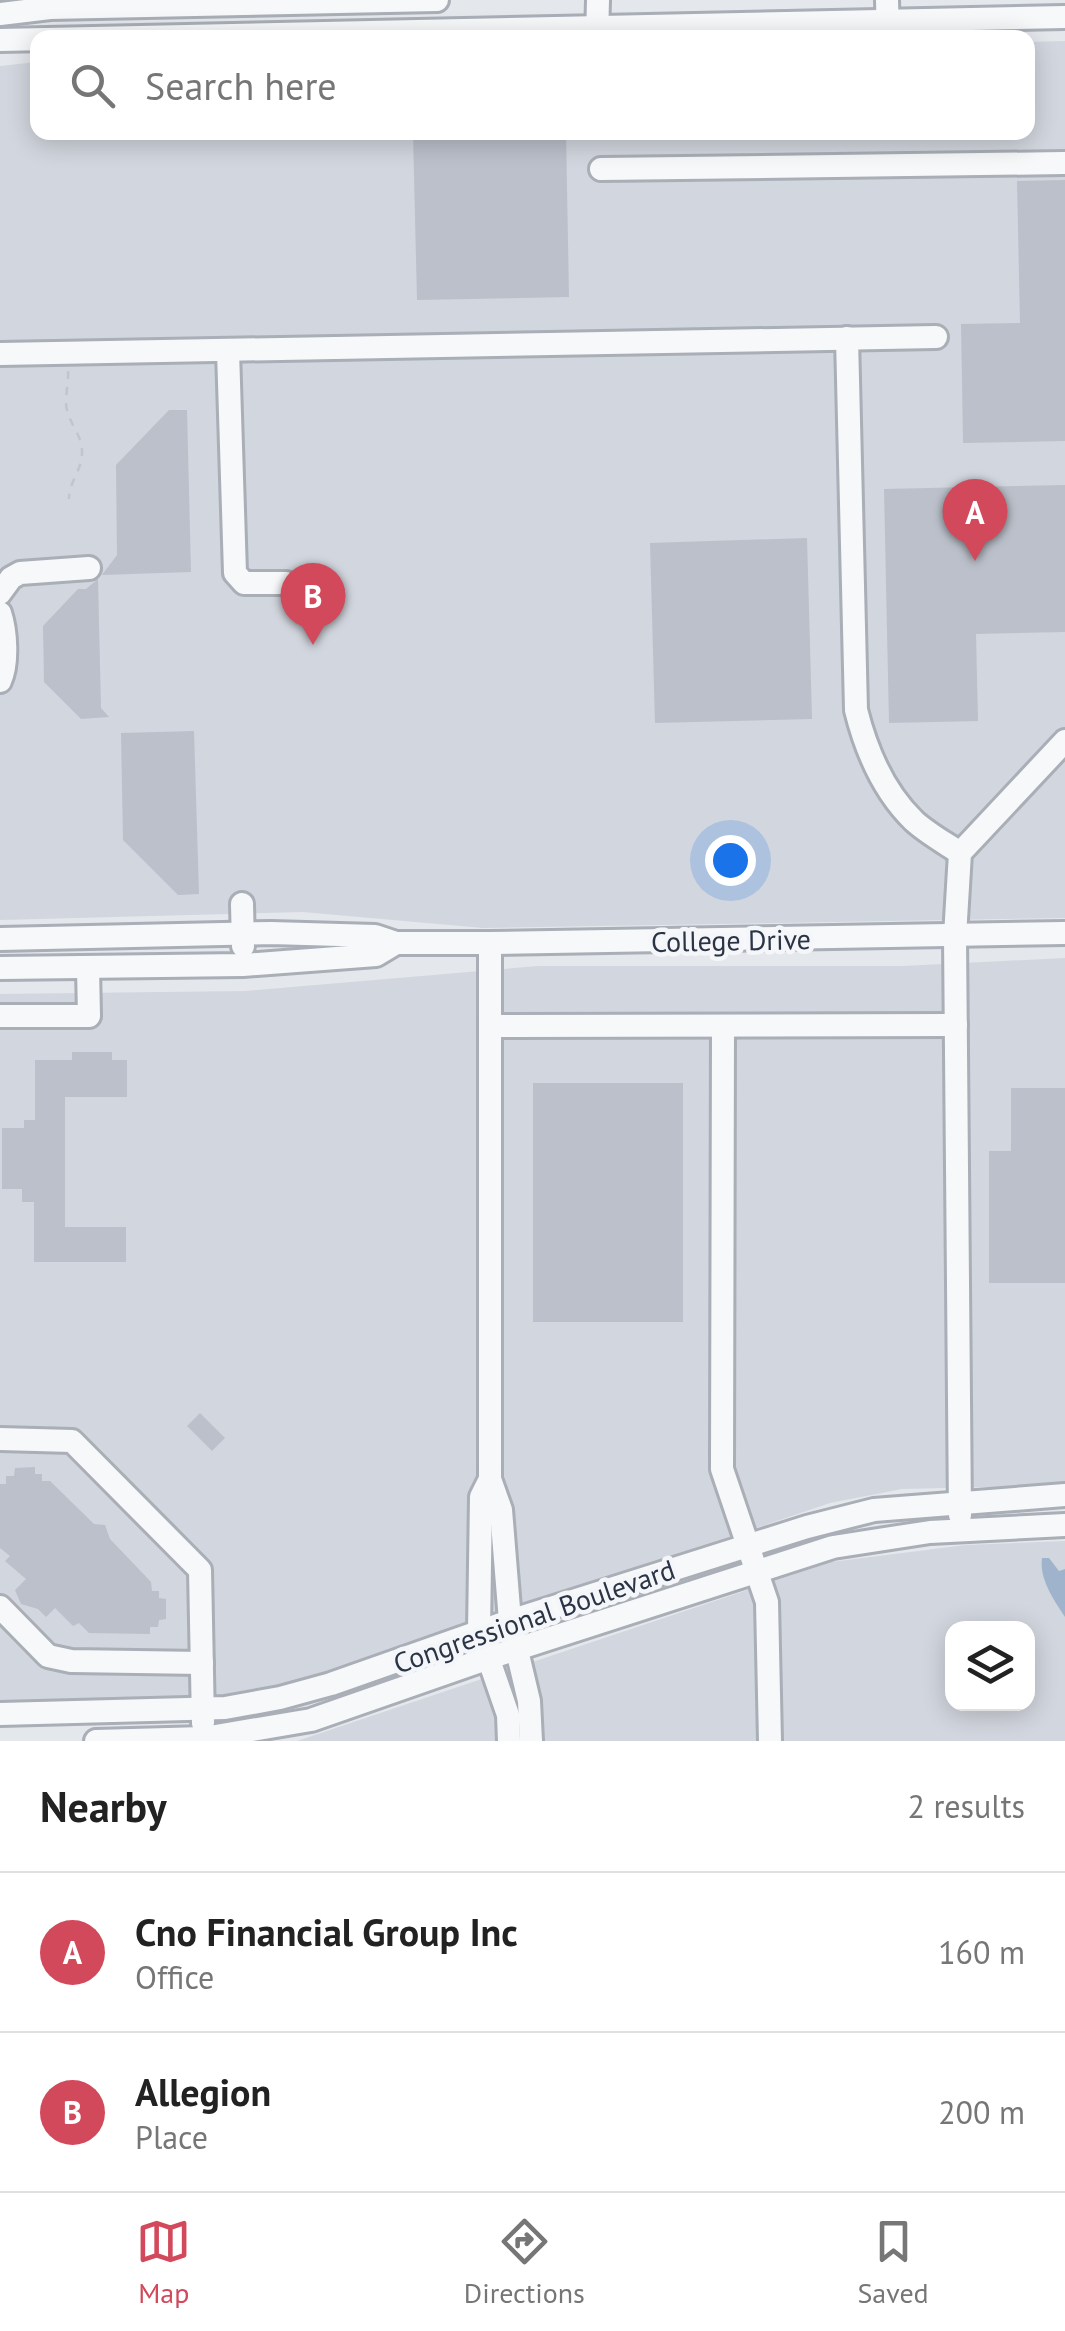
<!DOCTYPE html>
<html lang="en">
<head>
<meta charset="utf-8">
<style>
	body { margin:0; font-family:"PT Sans",sans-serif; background:#f6f6f6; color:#222 }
	.controls { position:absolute; right:30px; bottom:30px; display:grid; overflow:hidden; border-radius:20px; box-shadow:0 5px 25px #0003 }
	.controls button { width:90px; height:90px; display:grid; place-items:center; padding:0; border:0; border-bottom:2px solid #e0e0e0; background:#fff; color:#222; font:50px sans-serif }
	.you { position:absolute; left:730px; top:860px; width:35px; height:35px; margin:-25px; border:8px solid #fff; border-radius:50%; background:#1a73e8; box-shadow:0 0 0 15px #1a73e833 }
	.badge { display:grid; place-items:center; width:65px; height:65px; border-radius:50%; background:#d1495b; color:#fff; font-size:32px; font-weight:700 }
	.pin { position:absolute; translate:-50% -82px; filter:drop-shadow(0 2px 5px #0008) }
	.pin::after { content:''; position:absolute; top:52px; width:35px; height:30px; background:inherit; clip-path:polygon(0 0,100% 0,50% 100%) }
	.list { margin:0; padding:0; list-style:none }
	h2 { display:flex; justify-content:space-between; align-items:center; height:130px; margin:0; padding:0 40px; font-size:42px }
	h2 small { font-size:32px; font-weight:400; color:#767676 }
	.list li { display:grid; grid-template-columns:65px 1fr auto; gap:30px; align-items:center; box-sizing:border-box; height:160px; padding:0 40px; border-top:2px solid #e0e0e0 }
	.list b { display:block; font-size:38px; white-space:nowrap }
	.list p { margin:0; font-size:32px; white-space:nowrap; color:#767676 }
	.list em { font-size:32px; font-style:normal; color:#767676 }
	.icon { flex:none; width:55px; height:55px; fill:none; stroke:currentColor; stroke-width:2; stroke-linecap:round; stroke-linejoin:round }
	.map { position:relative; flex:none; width:1065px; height:1741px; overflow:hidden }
	.search { position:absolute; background:#fff; box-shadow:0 5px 25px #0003; left:30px; right:30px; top:30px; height:110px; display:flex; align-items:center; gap:25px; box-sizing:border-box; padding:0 35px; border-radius:20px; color:#767676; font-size:38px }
	.sheet { height:450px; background:#fff }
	nav { display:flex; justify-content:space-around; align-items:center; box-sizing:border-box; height:140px; border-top:2px solid #e0e0e0; background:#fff; font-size:28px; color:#767676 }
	nav a { display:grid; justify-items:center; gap:5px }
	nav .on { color:#d1495b }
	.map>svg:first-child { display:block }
</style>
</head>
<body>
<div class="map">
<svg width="1065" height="1741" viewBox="0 0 1065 1741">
	<rect width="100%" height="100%" fill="#e4e7ec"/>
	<!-- built -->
	<g fill="#d2d6de" fill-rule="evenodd">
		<path d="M1065,41V918L483,928L303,912L0,920V66L37,62L38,132H1028V42Z"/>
		<path d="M1065,958V1485L902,1489L830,1503L305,1681L242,1694L0,1703V994L245,991L538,966H903Z"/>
		<path d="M1065,1541V1741H297L831,1562L966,1545ZM952,1628H1028V1704H952Z"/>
	</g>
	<!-- water -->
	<path fill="#9fb4cc" d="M1042,1558H1049L1059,1571L1065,1569V1617C1053,1599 1039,1578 1042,1558Z"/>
	<!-- building -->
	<g fill="#bbc0ca">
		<path d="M413,132H566L569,297L417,300Z"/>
		<path d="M1065,180V441L963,443L961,324L1020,323L1017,181Z"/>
		<path d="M169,410H187L191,572L102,575L117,555L116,465Z"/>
		<path d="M1065,485V632L976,634L978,721L889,723L884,489Z"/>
		<path d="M807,538L812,719L655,723L650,543Z"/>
		<path d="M98,579L101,708L109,717L81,719L44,682L43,626L78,589H86Z"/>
		<path d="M194,731L199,894L178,895L123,840L121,733Z"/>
		<path d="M72,1052H112V1060H127V1097H65V1227H126V1262H34V1202H22V1189H2V1128H24V1120H35V1060H72Z"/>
		<rect x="533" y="1083" width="150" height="239"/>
		<path d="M1011,1088H1065V1283H989V1151H1011Z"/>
		<path d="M200,1413L225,1438L212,1451L187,1426Z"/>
		<path d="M35,1467V1474H42V1481H50L94,1524L105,1525L110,1539L151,1582L152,1591H159V1598L166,1599V1619L159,1620L158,1627H150V1634L89,1633L79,1623L73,1626L55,1608L46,1617L38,1609L21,1604L15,1590L26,1579L5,1561L10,1556L0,1548V1484H6V1476H14L15,1468Z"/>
	</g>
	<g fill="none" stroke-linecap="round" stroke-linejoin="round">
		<defs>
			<g id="minor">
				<path d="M887,0L888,38"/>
				<path d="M0,14L50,8L437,0"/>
				<path d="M597,38L598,0"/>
				<path d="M0,40L1065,17"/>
				<path d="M601,169L1065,163"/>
				<path d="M847,338L856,710C866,750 884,792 914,821C927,833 945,843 960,853"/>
				<path d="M228,351L235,573L244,583H286"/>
				<path d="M0,354L936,337"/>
				<path d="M0,593L11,578L20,573L89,568"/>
				<path d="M0,613C6,631 8,664 0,681"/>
				<path d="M242,904L243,946"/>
				<path d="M0,939L271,933L375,936L396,943H490L1065,933"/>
				<path d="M490,943V1479L501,1510L510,1621L529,1701L531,1741"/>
				<path d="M0,968L243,965L376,955L396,943"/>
				<path d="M0,1016H89L88,968"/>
				<path d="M490,1026L956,1025"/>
				<path d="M723,1026L722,1469L767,1602L770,1741"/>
				<path d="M0,1439L72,1441L200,1570L203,1723"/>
				<path d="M490,1479L481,1497L479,1631L508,1715L509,1741"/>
				<path d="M960,1515L955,936L960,853L1065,741"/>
				<path d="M0,1607L48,1656L71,1661L202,1663"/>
				<path d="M0,1714L225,1708L280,1698L331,1684L510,1621L807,1527L874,1510L1065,1495"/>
				<path d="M96,1741L204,1738L311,1720L486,1659L833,1547L930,1532L1065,1525"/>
			</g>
		</defs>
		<!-- minor casing -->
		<use href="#minor" stroke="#a9aeb7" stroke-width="28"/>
		<!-- path -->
		<path stroke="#c2c5cb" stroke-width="2.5" stroke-dasharray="8 8" stroke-linecap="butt" d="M68,371C69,383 64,399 67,410C71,427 83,436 82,454C81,472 69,482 69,499"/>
		<!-- minor -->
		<use href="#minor" stroke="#f7f8fa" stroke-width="22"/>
	</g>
	<g text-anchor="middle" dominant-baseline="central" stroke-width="9" stroke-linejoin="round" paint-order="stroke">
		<!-- street labels -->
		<g font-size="28" fill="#2b3445" stroke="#f4f6f9">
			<text transform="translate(731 940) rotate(-1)">College Drive</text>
			<text transform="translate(534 1616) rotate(-19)">Congressional Boulevard</text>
		</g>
	</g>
</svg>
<div class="controls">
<button><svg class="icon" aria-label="layers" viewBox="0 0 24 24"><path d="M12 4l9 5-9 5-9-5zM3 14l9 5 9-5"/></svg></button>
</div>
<div class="you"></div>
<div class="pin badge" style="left:975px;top:561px">A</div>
<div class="pin badge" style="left:313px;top:645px">B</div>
<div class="search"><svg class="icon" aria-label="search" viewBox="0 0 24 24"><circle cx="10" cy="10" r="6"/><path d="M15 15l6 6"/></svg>Search here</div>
</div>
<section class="sheet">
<h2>Nearby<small>2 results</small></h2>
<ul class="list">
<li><span class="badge">A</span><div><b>Cno Financial Group Inc</b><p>Office</p></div><em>160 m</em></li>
<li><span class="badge">B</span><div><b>Allegion</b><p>Place</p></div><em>200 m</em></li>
</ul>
</section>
<nav>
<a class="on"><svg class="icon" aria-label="map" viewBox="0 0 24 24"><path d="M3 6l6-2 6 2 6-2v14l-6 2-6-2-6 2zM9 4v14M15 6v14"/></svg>Map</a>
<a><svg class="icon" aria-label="directions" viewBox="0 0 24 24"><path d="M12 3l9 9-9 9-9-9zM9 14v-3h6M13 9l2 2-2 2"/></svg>Directions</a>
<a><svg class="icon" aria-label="saved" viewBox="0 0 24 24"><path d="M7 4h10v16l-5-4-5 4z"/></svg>Saved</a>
</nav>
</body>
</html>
